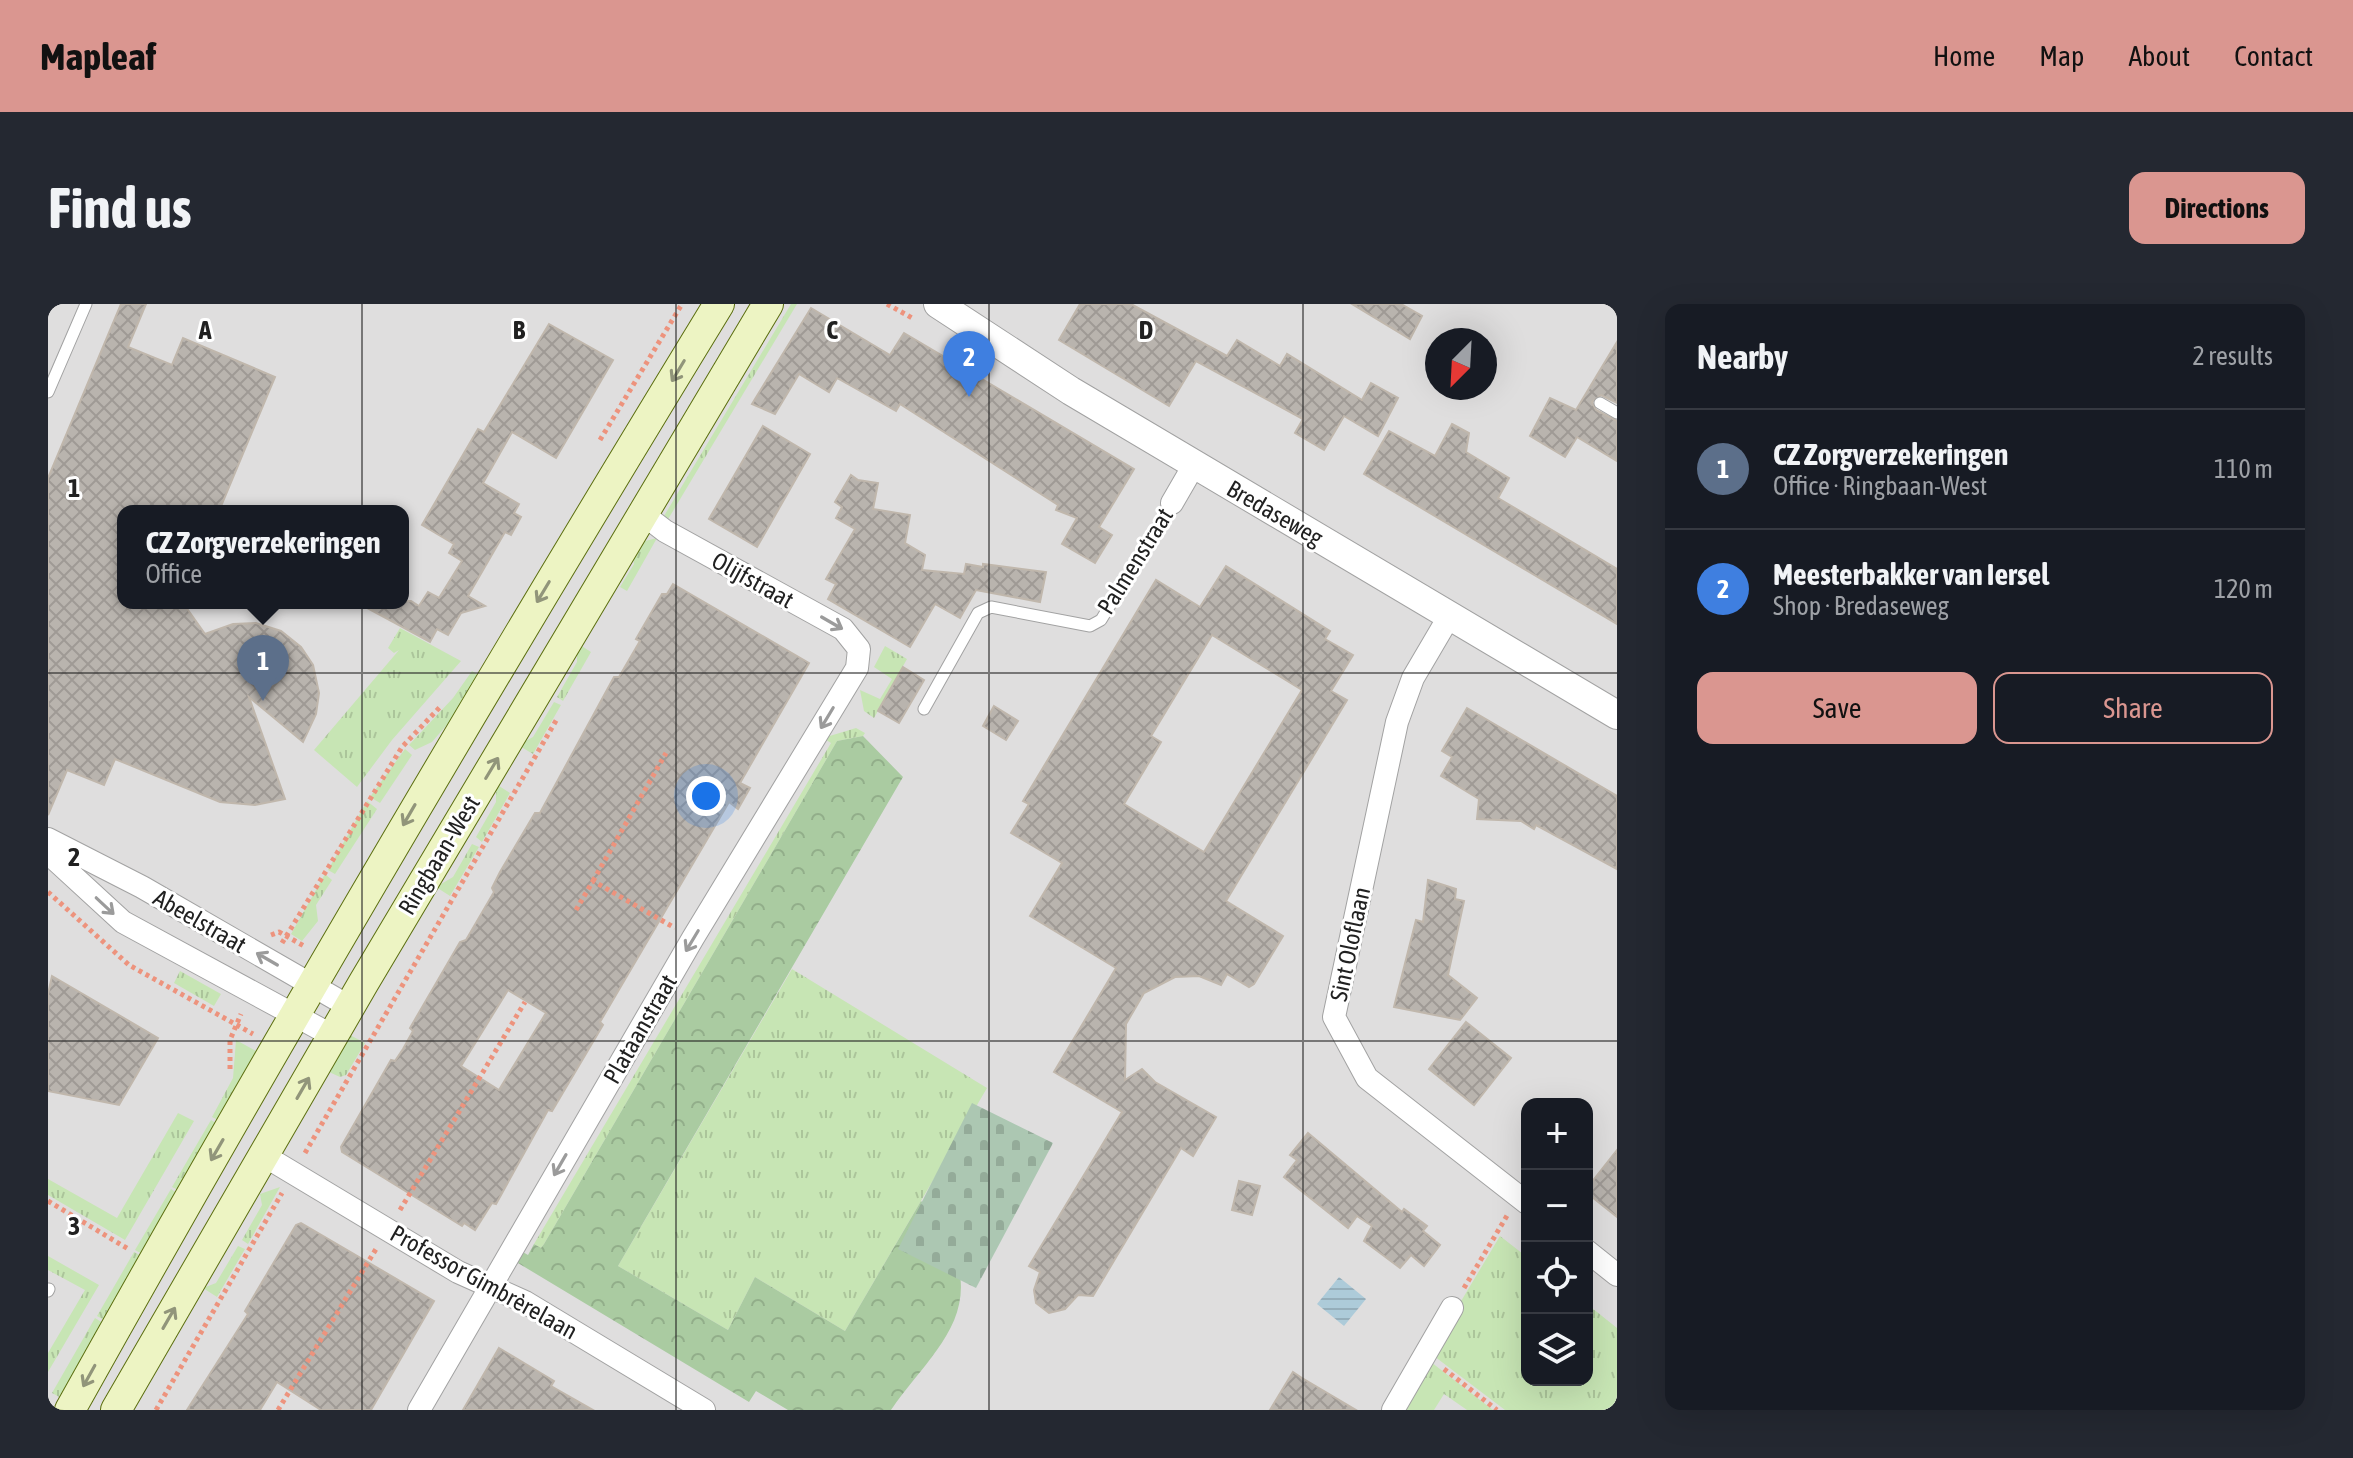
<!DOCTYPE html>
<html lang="en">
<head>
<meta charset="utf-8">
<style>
	body { margin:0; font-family:"Asap Condensed",sans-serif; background:#242831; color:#f1f3f6 }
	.controls { position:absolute; right:24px; bottom:24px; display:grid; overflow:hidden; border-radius:16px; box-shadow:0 8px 32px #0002 }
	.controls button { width:72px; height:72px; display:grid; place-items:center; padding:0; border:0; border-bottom:2px solid #363941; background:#171b24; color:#f1f3f6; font:40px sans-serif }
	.compass { position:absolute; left:1377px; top:24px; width:72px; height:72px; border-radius:50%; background:#171b24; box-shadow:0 8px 32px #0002; rotate:204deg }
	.you { position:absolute; left:658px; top:492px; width:28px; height:28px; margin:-20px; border:6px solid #fff; border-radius:50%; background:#1a73e8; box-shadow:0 0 0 12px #1a73e833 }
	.badge { display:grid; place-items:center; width:52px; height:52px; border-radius:50%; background:#da9690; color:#fff; font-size:26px; font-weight:700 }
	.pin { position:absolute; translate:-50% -66px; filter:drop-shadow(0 2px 4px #0008) }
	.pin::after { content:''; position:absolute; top:42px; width:28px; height:24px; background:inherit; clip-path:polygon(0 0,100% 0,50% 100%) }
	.popup { position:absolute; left:69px; top:201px; width:292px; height:104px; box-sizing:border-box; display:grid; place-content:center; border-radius:16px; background:#171b24; filter:drop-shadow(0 2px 6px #0005); font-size:26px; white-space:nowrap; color:#9ea1a6 }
	.popup b { font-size:30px; color:#f1f3f6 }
	.popup::after { content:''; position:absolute; left:50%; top:100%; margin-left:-16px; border:16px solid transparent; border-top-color:#171b24 }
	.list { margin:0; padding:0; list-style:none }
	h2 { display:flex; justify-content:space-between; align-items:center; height:104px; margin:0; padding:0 32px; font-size:34px }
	h2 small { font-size:26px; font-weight:400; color:#9ea1a6 }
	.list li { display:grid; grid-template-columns:52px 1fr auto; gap:24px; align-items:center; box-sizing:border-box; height:120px; padding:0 32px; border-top:2px solid #363941 }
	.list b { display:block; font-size:30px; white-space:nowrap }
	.list p { margin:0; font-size:26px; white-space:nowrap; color:#9ea1a6 }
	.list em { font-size:26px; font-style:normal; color:#9ea1a6 }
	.actions { display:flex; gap:16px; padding:24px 32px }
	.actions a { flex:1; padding:18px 0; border:2px solid #da9690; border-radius:16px; text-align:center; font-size:28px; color:#da9690 }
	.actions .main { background:#da9690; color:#111 }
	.icon { flex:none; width:44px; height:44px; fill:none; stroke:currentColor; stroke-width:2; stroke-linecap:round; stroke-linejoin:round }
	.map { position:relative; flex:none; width:1569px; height:1106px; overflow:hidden; border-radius:16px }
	header { display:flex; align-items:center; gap:48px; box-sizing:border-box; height:112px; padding:0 40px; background:#da9690; color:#111 }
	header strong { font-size:38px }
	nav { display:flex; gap:44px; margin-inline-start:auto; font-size:28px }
	.intro { display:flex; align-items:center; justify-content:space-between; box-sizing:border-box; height:192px; padding:0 48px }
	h1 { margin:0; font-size:56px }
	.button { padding:20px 36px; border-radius:16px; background:#da9690; color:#111; font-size:28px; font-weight:700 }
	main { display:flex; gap:48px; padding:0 48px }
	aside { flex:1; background:#171b24; border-radius:16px; box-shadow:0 8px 32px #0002 }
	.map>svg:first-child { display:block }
</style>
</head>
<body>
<header>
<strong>Mapleaf</strong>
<nav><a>Home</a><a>Map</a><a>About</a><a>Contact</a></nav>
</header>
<div class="intro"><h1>Find us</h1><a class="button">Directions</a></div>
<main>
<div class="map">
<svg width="1569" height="1106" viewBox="0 0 1569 1106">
	<defs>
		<pattern id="grass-tufts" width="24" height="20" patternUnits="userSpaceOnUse" patternTransform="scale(2)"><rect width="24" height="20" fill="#c7e5b4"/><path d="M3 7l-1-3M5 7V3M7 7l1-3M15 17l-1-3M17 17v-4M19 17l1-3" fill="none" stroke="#abc49a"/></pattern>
		<pattern id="forest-crowns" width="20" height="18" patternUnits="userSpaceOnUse" patternTransform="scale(2)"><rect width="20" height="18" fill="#aacba1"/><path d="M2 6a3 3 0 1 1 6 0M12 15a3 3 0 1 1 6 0" fill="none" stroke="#92ae8a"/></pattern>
		<pattern id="cemetery-stones" width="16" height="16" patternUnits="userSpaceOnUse" patternTransform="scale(2)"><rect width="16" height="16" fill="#acc7b2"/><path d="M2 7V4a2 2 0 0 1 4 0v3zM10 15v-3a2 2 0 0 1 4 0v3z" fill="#94ab99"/></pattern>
		<pattern id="water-rules" width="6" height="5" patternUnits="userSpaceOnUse" patternTransform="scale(2)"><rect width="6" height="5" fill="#adcbd9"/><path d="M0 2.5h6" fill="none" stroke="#95aeba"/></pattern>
		<pattern id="building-cross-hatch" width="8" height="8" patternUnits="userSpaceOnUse" patternTransform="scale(2)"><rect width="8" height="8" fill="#b9b4ae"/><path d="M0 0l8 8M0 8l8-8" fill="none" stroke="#9f9a95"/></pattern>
	</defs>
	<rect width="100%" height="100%" fill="#f0eee8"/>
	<!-- residential -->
	<path fill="#dfdede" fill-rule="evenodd" d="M0,0H1569V1106H0ZM1389,36H1437V84H1389ZM75,207H355V299H75ZM1479,800H1539V1076H1479Z"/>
	<!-- grass -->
	<g fill="url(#grass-tufts)">
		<path d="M743,0H749L619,217L616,212Z"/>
		<path d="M609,234L579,287L572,283L586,260L584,248L593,238Z"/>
		<path d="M352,324L413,357L344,436L309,483L266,446L351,346L346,349L340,344Z"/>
		<path d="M529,339L543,348L515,397L509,393L529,358Z"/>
		<path d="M837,342L859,355L826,414L816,407L812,386L832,395L844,375L826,363Z"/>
		<path d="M424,367L434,373L435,379L384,438L367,446L361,441L405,394Z"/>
		<path d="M506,398L513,401L485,450L470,441L485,433Z"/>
		<path d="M808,424L817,429L815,432L789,437L496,940L493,944L486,940L783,439L775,434Z"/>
		<path d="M357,445L364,451L332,499L322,493Z"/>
		<path d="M448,480L462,489L434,538L428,533L448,498Z"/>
		<path d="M319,497L329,505L287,570L280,566Z"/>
		<path d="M424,540L431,543L402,592L388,583L405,573Z"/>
		<path d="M277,570L284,576L268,601L270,617L254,637L243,630Z"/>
		<path d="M744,665L939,784L797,1027L707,973L680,1026L570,962Z"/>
		<path d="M132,667L173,690L166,702L126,679Z"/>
		<path d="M302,731L317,739L298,771L292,773L281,768Z"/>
		<path d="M188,736L208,747L170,816L164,813L185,774Z"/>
		<path d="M130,809L146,817L77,936L0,891V875L69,914Z"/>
		<path d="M163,816L168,819L130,886L124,883Z"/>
		<path d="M232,883L200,940L194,936L214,901L212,890Z"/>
		<path d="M123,885L129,889L94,950L87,946Z"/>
		<path d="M1452,932L1479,953V1076H1539V1000L1569,1024V1106H1457L1382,1049Z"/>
		<path d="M190,942L197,945L169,993L155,984L168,979Z"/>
		<path d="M86,948L93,952L56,1016L49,1012Z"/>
		<path d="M0,952L51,981L0,1068V1049L37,986L0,966Z"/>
		<path d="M47,1014L55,1019L13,1094L4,1089Z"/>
		<path d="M1379,1055L1445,1106H1419L1396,1090L1386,1106H1358L1362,1100L1359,1088Z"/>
	</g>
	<!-- forest -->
	<path fill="url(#forest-crowns)" d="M815,432L855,473L570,962L680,1026L707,973L797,1027L873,897C890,913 897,926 906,948C932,1016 879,1053 843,1106H740L708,1087L701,1098L465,956L473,947L480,951L486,940L493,944L496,940L789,437Z"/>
	<!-- cemetery -->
	<path fill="url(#cemetery-stones)" d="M924,799L1005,839L928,984L850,945Z"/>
	<!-- water -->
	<path fill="url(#water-rules)" d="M1291,973L1318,995L1296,1022L1269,1000Z"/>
	<!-- building -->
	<g fill="url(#building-cross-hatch)" stroke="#c0b7ac" stroke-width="2" fill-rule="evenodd">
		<path d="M73,0H98L80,43L124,61L135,34L227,73L171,207H75V299H135L157,330L185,320L208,319L233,327L253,343L265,361L271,389L268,410L255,438L201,393L237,495L207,501L172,498L67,455L56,481L19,466L0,511V174Z"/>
		<path d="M1032,0H1083L1179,52L1189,36L1232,62L1239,50L1314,96L1323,79L1350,94L1330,132L1296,112L1276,146L1247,129L1255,115L1148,57L1121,102L1011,36Z"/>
		<path d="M1304,0H1353L1374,12L1362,35Z"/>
		<path d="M763,4L842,51L856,29L1086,165L1051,223L1064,231L1047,259L1014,240L1029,214L1008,206L1010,201L852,100L848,107L789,74L781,88L751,70L727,110L704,100Z"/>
		<path d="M501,20L565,56L508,154L464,128L435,179L471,200L466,209L473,213L463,231L457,228L420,292L437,302L413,309L400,331L389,325L382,338L310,299L363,297L371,302L380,288L391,294L414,257L401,249L406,240L374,221L430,125L436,128Z"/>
		<path d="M1569,38V99L1553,91L1544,98L1548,106L1569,117V157L1529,133L1517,153L1482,132L1502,94L1528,106Z"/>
		<path d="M1404,120L1421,129L1418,148L1461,174L1450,194L1569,265V320L1316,170L1341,127L1387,152Z"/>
		<path d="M715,122L762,150L709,243L661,215Z"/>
		<path d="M803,171L810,176L830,179L825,205L862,211L857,239L877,251L874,266L916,270L918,260L935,263V260L998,268L992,298L928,286L912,314L887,300L862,343L780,295L788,280L778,275L807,225L788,214L794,203L787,198Z"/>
		<path d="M1178,262L1282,327L1277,335L1305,351L1283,387L1299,396L1178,597L1235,632L1206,680L1201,683L1179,670L1173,681L1151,672L1127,673L1096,689L1078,720L1077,776L1094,765L1107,778L1168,813L1145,852L1133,844L1045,992L1030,991L1017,1005L1001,1009L988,999L986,986L992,968L981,962L1074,808L1006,768L1068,664L982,612L1014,559L963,529L981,500L975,497L1108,276L1152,303ZM1164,331L1254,386L1156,548L1076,500L1113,438L1103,432Z"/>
		<path d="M625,280L761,359L692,479L702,484L690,505L681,498L552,718L555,721L504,807L500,806L448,900L444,899L427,926L416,919L414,922L294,848L293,843L343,756L347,757L355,745L365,727L362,724L412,638L418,636L446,588L444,584L452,568L487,509H492L566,373H571L592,337L588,335L614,290H619ZM460,686L498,709L451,786L413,762Z"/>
		<path d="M855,363L876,376L851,419L830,407Z"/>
		<path d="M946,402L970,417L958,436L935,422Z"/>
		<path d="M1419,404L1569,492V565L1488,521L1486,525L1473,517L1429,515L1431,495L1393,472L1404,453L1394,447Z"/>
		<path d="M1380,576L1408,585L1407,595L1416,597L1400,671L1429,694L1412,716L1346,703L1368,616L1375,618Z"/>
		<path d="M4,672L110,734L71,801L0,787V690Z"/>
		<path d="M1418,718L1463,754L1426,801L1381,765Z"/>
		<path d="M1260,829L1354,908L1356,905L1379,922L1375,927L1392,941L1376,962L1363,951L1352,964L1316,937L1324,922L1309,912L1300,924L1236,873L1249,856L1242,851Z"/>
		<path d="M1569,846V913L1539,889V884Z"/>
		<path d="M1191,877L1212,882L1204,911L1184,906Z"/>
		<path d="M253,919L386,997L323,1106H273L229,1078L212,1106H139L200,1010L197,1007L248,921Z"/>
		<path d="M451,1044L506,1077L503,1082L545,1106H415Z"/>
		<path d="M1245,1068L1254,1074L1308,1106H1222Z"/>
	</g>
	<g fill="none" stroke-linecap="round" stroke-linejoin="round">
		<defs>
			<g id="service">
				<path d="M0,88L38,0"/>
				<path d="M1552,99L1569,109"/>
				<path d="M876,405L930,309L943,303L1042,322L1053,316L1124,199"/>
				<path d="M0,987L1,985"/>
			</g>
			<g id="minor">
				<path d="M1124,199L1146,161"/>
				<path d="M1402,311L1365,374L1349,418L1286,713L1319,774L1479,899"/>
				<path d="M0,535L94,583L302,703"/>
				<path d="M0,549L75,618L285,732"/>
				<path d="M215,851L410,968L477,998L656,1106"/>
				<path d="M1539,947L1569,971"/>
				<path d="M371,1106L645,634L809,364L811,345L795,325L617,227L595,210"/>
				<path d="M1345,1106L1404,1004"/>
			</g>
			<path id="tertiary" d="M890,0L1023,87L1569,411"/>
			<g id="secondary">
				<path d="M22,1106C230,733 448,365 671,0"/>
				<path d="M68,1106L316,678L720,0"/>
			</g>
		</defs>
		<!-- service casing -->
		<use href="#service" stroke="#a2a2a2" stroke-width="13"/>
		<!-- minor casing -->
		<use href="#minor" stroke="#a2a2a2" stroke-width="24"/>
		<!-- tertiary casing -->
		<use href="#tertiary" stroke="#a2a2a2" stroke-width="30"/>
		<!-- secondary casing -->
		<use href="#secondary" stroke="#5c6f10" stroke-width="32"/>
		<!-- path -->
		<g stroke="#ed937d" stroke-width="5" stroke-dasharray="4 4" stroke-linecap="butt">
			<path d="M839,0L866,15"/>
			<path d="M552,136L634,0"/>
			<path d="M545,577L618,449"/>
			<path d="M0,588L81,661L205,730"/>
			<path d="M528,606L545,577L627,624"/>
			<path d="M223,631L231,628L256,642"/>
			<path d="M234,639L354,443L393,402"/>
			<path d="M182,765V736L193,710"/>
			<path d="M257,849L509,415"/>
			<path d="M0,897L82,946"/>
			<path d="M352,906L477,698"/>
			<path d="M1416,984L1460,910"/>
			<path d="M1396,1065L1449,1106"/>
			<path d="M108,1106L234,889"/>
			<path d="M230,1106L328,945"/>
		</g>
		<!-- service -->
		<use href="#service" stroke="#fff" stroke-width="11"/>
		<!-- minor -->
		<use href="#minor" stroke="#fff" stroke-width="22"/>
		<!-- tertiary -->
		<use href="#tertiary" stroke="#fff" stroke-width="28"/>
		<!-- secondary -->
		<use href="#secondary" stroke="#edf4c3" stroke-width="30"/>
	</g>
	<!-- one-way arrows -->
	<defs><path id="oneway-shaft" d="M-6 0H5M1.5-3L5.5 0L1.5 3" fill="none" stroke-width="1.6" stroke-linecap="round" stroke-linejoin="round" transform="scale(2)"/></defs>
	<g stroke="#91957a">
		<use href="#oneway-shaft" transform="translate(630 67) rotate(121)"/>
		<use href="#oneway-shaft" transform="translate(495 288) rotate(121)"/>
		<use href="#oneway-shaft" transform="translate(444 464) rotate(-59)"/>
		<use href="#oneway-shaft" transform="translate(361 511) rotate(120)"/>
		<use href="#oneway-shaft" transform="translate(255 784) rotate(-60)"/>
		<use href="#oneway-shaft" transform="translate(169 846) rotate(120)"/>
		<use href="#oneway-shaft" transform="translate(121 1014) rotate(-60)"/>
		<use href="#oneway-shaft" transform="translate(41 1072) rotate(119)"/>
	</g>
	<g stroke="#9b9b9b">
		<use href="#oneway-shaft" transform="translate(784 319) rotate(30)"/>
		<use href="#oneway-shaft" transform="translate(779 414) rotate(121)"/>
		<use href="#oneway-shaft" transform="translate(57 602) rotate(43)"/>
		<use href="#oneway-shaft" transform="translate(644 637) rotate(121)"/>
		<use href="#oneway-shaft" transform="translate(219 655) rotate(-150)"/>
		<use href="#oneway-shaft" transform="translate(512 861) rotate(120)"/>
	</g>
	<!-- grid -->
	<path fill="none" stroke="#212121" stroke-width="2" stroke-opacity="0.55" d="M314,0V1106M628,0V1106M941,0V1106M1255,0V1106M0,369H1569M0,737H1569"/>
	<g text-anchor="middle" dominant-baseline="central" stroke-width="6" stroke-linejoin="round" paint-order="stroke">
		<!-- street labels -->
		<g font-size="24" fill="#212121" stroke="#fff">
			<text transform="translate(1227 209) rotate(30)">Bredaseweg</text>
			<text transform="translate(1087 257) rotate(-58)">Palmenstraat</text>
			<text transform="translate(705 276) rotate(29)">Olijfstraat</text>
			<text transform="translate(391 551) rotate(-59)">Ringbaan-West</text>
			<text transform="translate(152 617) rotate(30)">Abeelstraat</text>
			<text transform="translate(1302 640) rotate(-78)">Sint Oloflaan</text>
			<text transform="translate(592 725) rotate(-60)">Plataanstraat</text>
			<text transform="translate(436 978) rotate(29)">Professor Gimbrèrelaan</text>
		</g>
	</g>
	<g font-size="26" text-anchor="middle" font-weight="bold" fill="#212121" stroke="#fff" stroke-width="6" stroke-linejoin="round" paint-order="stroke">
		<text x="157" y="35">A</text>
		<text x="471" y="35">B</text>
		<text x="784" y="35">C</text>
		<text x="1098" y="35">D</text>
		<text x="26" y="193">1</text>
		<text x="26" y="562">2</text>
		<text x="26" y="931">3</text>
	</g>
</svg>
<div class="controls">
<button>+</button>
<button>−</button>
<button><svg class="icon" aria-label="locate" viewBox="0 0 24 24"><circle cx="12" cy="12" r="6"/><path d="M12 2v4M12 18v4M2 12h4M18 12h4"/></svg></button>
<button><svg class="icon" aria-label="layers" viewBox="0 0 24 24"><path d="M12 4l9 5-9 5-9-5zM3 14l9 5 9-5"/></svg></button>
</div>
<svg class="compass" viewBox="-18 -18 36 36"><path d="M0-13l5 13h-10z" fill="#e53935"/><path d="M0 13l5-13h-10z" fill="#9ea1a6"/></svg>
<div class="you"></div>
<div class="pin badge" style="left:215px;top:397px;background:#5c6f8a">1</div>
<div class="popup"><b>CZ Zorgverzekeringen</b>Office</div>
<div class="pin badge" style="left:921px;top:93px;background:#3f7fe0">2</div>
</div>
<aside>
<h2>Nearby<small>2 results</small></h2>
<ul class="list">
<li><span class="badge" style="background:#5c6f8a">1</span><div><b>CZ Zorgverzekeringen</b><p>Office · Ringbaan-West</p></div><em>110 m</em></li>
<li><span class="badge" style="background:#3f7fe0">2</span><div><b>Meesterbakker van Iersel</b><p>Shop · Bredaseweg</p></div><em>120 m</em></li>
</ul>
<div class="actions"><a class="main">Save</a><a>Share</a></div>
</aside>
</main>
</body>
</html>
